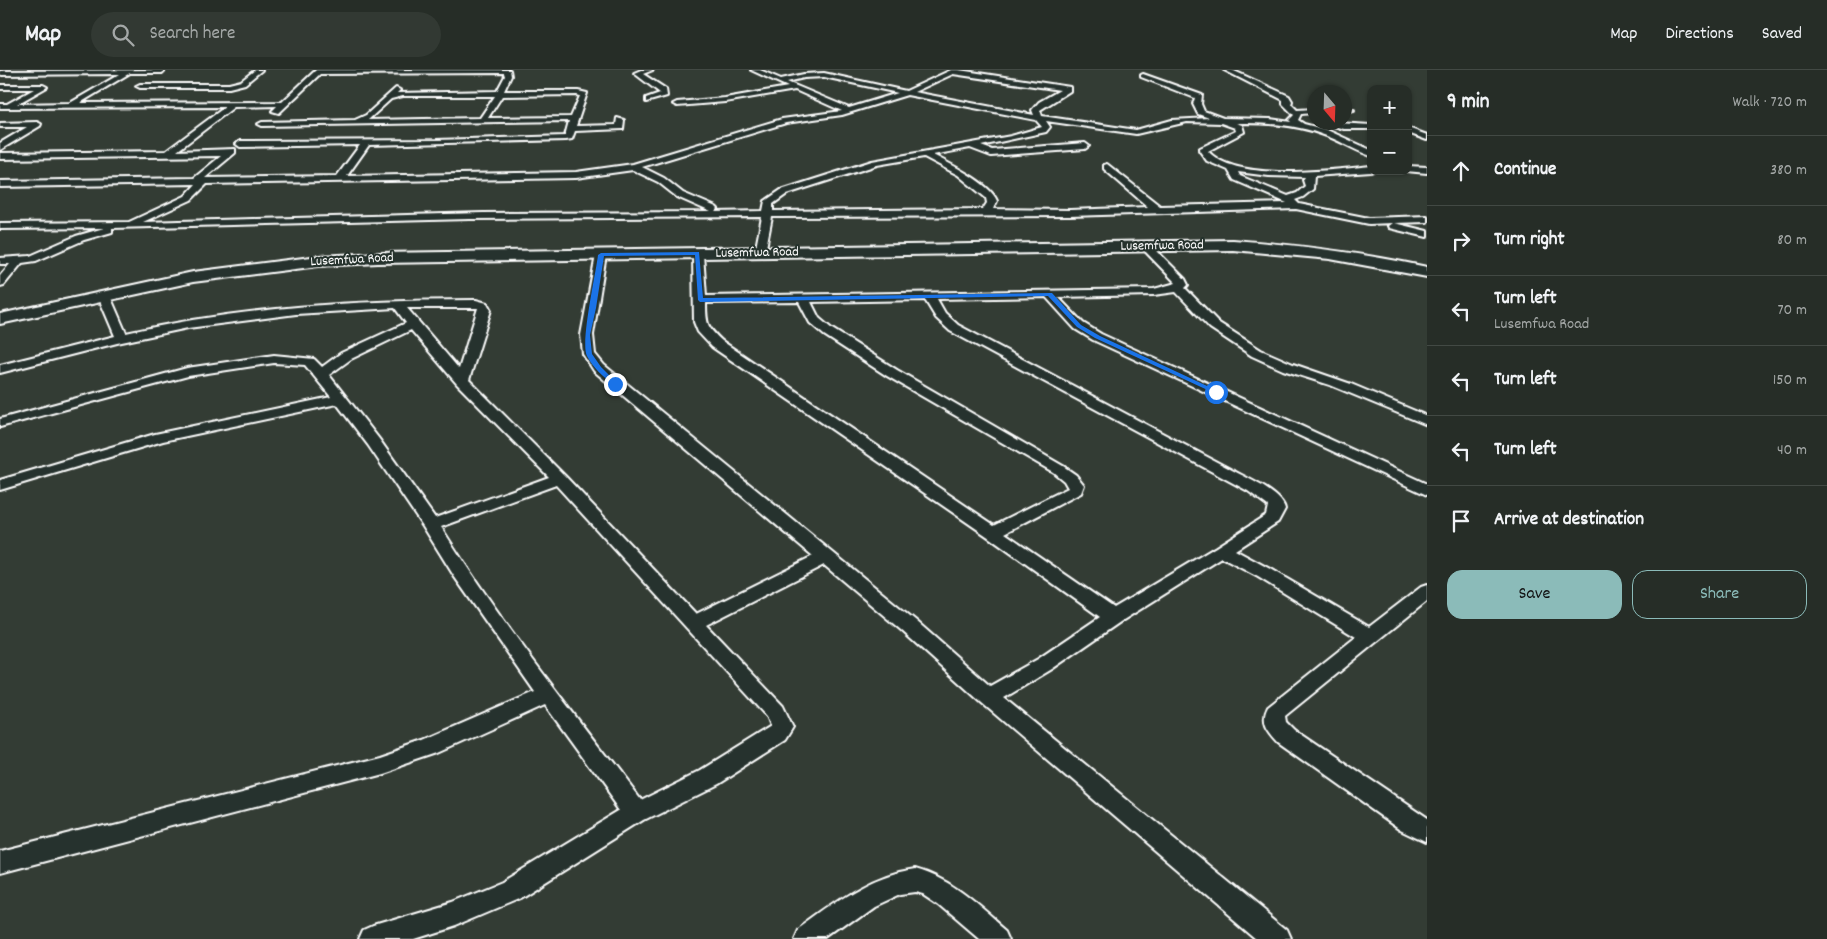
<!DOCTYPE html>
<html lang="en">
<head>
<meta charset="utf-8">
<style>
	body { margin:0; font-family:Dekko,sans-serif; background:#323933; color:#f1f3f6 }
	.controls { position:absolute; right:15px; top:15px; display:grid; overflow:hidden; border-radius:10px; box-shadow:0 1px 4px #0004 }
	.controls button { width:45px; height:45px; display:grid; place-items:center; padding:0; border:0; border-bottom:1px solid #424944; background:#262d27; color:#f1f3f6; font:25px sans-serif }
	.compass { position:absolute; left:1307px; top:15px; width:45px; height:45px; border-radius:50%; background:#262d27; box-shadow:0 1px 4px #0004; rotate:161deg }
	.stop { position:absolute; width:15px; height:15px; margin:-11px; border:4px solid #1a73e8; border-radius:50%; background:#fff }
	.stop.end { background:#1a73e8; border-color:#fff; box-shadow:0 1px 5px #0008 }
	.list { margin:0; padding:0; list-style:none }
	h2 { display:flex; justify-content:space-between; align-items:center; height:65px; margin:0; padding:0 20px; font-size:21px }
	h2 small { font-size:16px; font-weight:400; color:#a4a8a7 }
	.list li { display:grid; grid-template-columns:32px 1fr auto; gap:15px; align-items:center; box-sizing:border-box; height:70px; padding:0 20px; border-top:1px solid #424944 }
	.list b { display:block; font-size:19px; white-space:nowrap }
	.list p { margin:0; font-size:16px; white-space:nowrap; color:#a4a8a7 }
	.list em { font-size:16px; font-style:normal; color:#a4a8a7 }
	.actions { display:flex; gap:10px; padding:15px 20px }
	.actions a { flex:1; padding:11px 0; border:1px solid #8bbbb9; border-radius:15px; text-align:center; font-size:18px; color:#8bbbb9 }
	.actions .main { background:#8bbbb9; color:#111 }
	.icon { flex:none; width:28px; height:28px; fill:none; stroke:currentColor; stroke-width:2; stroke-linecap:round; stroke-linejoin:round }
	.map { position:relative; flex:none; width:1427px; height:869px; overflow:hidden }
	header { display:flex; align-items:center; gap:30px; box-sizing:border-box; height:70px; padding:0 25px; background:#262d27; border-bottom:1px solid #424944 }
	header strong { font-size:24px }
	nav { display:flex; gap:28px; margin-inline-start:auto; font-size:18px }
	.search { width:350px; height:45px; background:#323933; display:flex; align-items:center; gap:12px; box-sizing:border-box; padding:0 18px; border-radius:28px; color:#a4a8a7; font-size:19px }
	main { display:flex }
	aside { flex:1; background:#262d27 }
	.map>svg:first-child { display:block }
</style>
</head>
<body>
<header>
<strong>Map</strong>
<div class="search"><svg class="icon" aria-label="search" viewBox="0 0 24 24"><circle cx="10" cy="10" r="6"/><path d="M15 15l6 6"/></svg>Search here</div>
<nav><a>Map</a><a>Directions</a><a>Saved</a></nav>
</header>
<main>
<div class="map">
<svg width="1427" height="869" viewBox="0 0 1427 869">
	<rect width="100%" height="100%" fill="#333c34"/>
	<filter id="ink" filterUnits="userSpaceOnUse"><feTurbulence type="fractalNoise" baseFrequency=".02" numOctaves="2"/><feDisplacementMap in="SourceGraphic" scale="10" xChannelSelector="R" yChannelSelector="G"/><feConvolveMatrix kernelMatrix="1 2 1 2 8 2 1 2 1" color-interpolation-filters="sRGB"/></filter>
	<g filter="url(#ink)">
		<g fill="none" stroke-linecap="round" stroke-linejoin="round">
			<defs>
				<g id="street">
					<path d="M165,0L162,3H130L80,33L282,32L316,0H510L511,6L504,21H578L587,23L576,56L616,55L617,48L624,50L623,59L575,61L572,69L566,70L369,75L347,106L576,102L633,94L782,49L842,41L795,20L725,32L677,36L673,34L677,32L725,28L788,17L751,0H760L781,9L804,4L824,3L906,21L951,0H959L1070,17V21L1040,40L1042,46L1136,60L1172,50L1209,48L1198,44L1193,34L1195,28L1141,7V5L1143,4L1202,25L1201,34L1204,41L1223,48L1270,49L1291,52L1289,50L1294,45L1283,34V30L1224,0H1232L1289,26L1292,31L1291,34L1297,40L1314,39V43L1301,44L1298,50L1304,54L1327,60L1371,80V86C1353,80 1338,69 1321,64C1293,54 1264,53 1236,53L1242,55L1244,62L1208,81C1235,113 1332,100 1371,96V101H1373L1371,102L1314,106L1313,119L1303,127L1295,130L1299,134L1369,148L1427,146V152L1394,153L1427,161V167L1389,158L1388,156L1392,153L1369,154L1296,139L1070,146L772,147L765,183L760,186L755,183L762,147L470,149L112,158V162L84,170L36,191L22,193L4,215L0,216V206L10,194H0V188L30,186L76,166L104,158L0,159V153L129,152L185,126L196,114L0,117V111L194,108L221,86L0,89V83L166,81L225,37L0,38V34H7L34,19H0V15H43L47,17L17,34L70,33L120,4L0,5V1ZM504,3L505,6L497,21L397,23L400,20L396,18L366,45L355,50L262,52L258,54L262,56L569,51L565,66L436,70L240,71L236,74L240,77L360,75L337,106L205,108L235,83V79L177,81L234,37L277,36L272,41L279,43L320,4ZM953,4L1060,20L1039,32L1032,40L1034,45L914,22ZM824,7L898,23L849,38L787,12L804,8ZM577,25L580,26L571,47L488,48L502,26ZM907,25L1036,50L1042,57L1011,66L872,91L781,120L765,131L763,141L715,142L718,139L716,137L683,123L664,108L642,97L786,53L842,45ZM403,26H495L480,48L368,50L391,29ZM1046,51L1136,64L1187,52L1221,53L1235,58L1236,61L1200,78L1199,80L1207,91L1228,100L1234,110L1287,133L1160,136L1107,94L1104,95V99L1148,137L1070,140L993,139L997,131C990,113 950,94 933,85L970,78L991,86L1085,79L1089,76L1085,73L992,80L981,76L1046,62L1050,57ZM924,87L958,105L986,128L987,133L983,139L773,141V134L787,124L877,95ZM633,100L658,112L677,127L711,142L483,143L143,152L191,130L207,114L576,108ZM1238,102L1269,106L1305,107L1303,110L1305,116L1297,123L1288,126L1240,106Z"/>
					<path d="M255,0H262L245,14L229,18H140L136,16L140,14H229L241,11Z"/>
					<path d="M641,0H653L643,4L666,19L667,26L646,32V28L660,23L634,3Z"/>
					<path d="M1344,38L1354,40L1344,42Z"/>
					<path d="M37,52L41,54L40,56L0,80V73L27,57H0V53Z"/>
					<path d="M1320,52L1371,55V59H1344Z"/>
					<path d="M1408,58L1427,65V70L1408,63Z"/>
					<path d="M1408,96L1427,97V103L1406,101H1408Z"/>
					<path d="M1147,174L1151,175L1185,209L1188,215L1185,218L1219,253L1261,280L1293,294L1351,314L1427,346V355L1330,315L1283,300L1252,286L1210,258L1176,222L1154,225L1058,227L1083,253L1101,264L1427,414V425L1093,270L1075,259L1046,227L937,229L945,243L958,255L1230,399C1245,407 1282,423 1285,439L1278,452L1235,480L1270,499L1369,557L1421,517L1427,515V531L1285,646L1286,652L1294,660L1427,750V772L1402,760L1278,672C1268,661 1260,652 1268,637L1356,567L1258,507L1222,488L1120,552L1052,599L1004,628L1287,860L1291,869H1258L982,633L901,560L824,495L706,555L783,636L793,657L785,670L716,714L644,750L520,828L454,856L413,869H360L364,860L373,856L453,832L502,812L621,740L545,635L439,683L380,703L0,803V781L380,685L424,670L535,622L454,506L423,456L368,375L337,334L163,371L0,420V410L155,364L331,327L305,295L274,293L188,306L0,357V349L187,298L274,285L314,289L322,297L341,283L406,253L395,238L296,244L188,258L117,273L0,303V295L115,266L98,226L100,224L104,222L110,226L126,263C241,237 359,230 476,230L487,233L491,240L469,310L565,406L696,544L813,486L594,301L583,284L581,265L596,185L597,183H605L606,185L593,265L595,284L604,295L915,550L990,616L1038,589L1100,547L987,466L712,277L698,262L694,252L693,184L698,181L703,184L706,226L1154,219L1176,213L1143,179L1142,177L1143,175ZM925,230L936,248L950,261L1248,421L1268,436L1266,445L1216,477L1114,538L1005,463L1081,423L1084,415L1076,405L1063,396L897,300L832,259L819,248L811,232ZM799,232L810,253L824,265L887,306L1053,402L1064,411L1068,418L994,455L722,271C707,257 706,254 706,233ZM407,238H478L459,299ZM411,260L457,314L549,407L435,448L379,369L329,305L351,289ZM556,415L767,646L771,656L700,700L640,730C572,641 501,553 441,457Z"/>
					<path d="M915,799C952,809 979,836 1007,860L1011,869H979L938,834L923,824L915,822L900,824L874,836L828,869H794L798,860C834,834 870,805 915,799Z"/>
				</g>
				<path id="secondary" d="M1233,170C1298,175 1363,183 1427,197V207L1330,189L1233,180L378,193L319,196L193,212L0,254V244L193,202L319,186L378,183Z"/>
			</defs>
			<!-- street casing -->
			<use href="#street" stroke="#fff" stroke-width="4"/>
			<!-- secondary casing -->
			<use href="#secondary" stroke="#fff" stroke-width="4"/>
			<!-- street -->
			<use href="#street" fill="#26332d" fill-rule="evenodd"/>
			<!-- secondary -->
			<use href="#secondary" fill="#26332d" fill-rule="evenodd"/>
		</g>
	</g>
	<!-- route -->
	<path fill="#1a73e8" d="M699,182L703,228L1052,223L1081,255L1100,266L1220,322L1214,323L1095,268L1077,257L1048,226L700,232L698,230L695,185L604,186L596,238L590,265L592,284L601,297L618,314L613,315C603,306 593,298 587,286C580,273 596,203 598,185L601,183Z"/>
	<g text-anchor="middle" dominant-baseline="central" stroke-width="4" stroke-linejoin="round" paint-order="stroke">
		<!-- far-street labels -->
		<g font-size="14" fill="#fff" stroke="#26332d">
			<text transform="translate(1162 176) rotate(-1)">Lusemfwa Road</text>
			<text transform="translate(757 183) rotate(-1)">Lusemfwa Road</text>
			<text transform="translate(352 190) rotate(-3)">Lusemfwa Road</text>
		</g>
	</g>
</svg>
<div class="controls">
<button>+</button>
<button>−</button>
</div>
<svg class="compass" viewBox="-18 -18 36 36"><path d="M0-13l5 13h-10z" fill="#e53935"/><path d="M0 13l5-13h-10z" fill="#a4a8a7"/></svg>
<div class="stop" style="left:1216px;top:322px"></div>
<div class="stop end" style="left:615px;top:314px"></div>
</div>
<aside>
<h2>9 min<small>Walk · 720 m</small></h2>
<ul class="list">
<li><svg class="icon" aria-label="ahead" viewBox="0 0 24 24"><path d="M12 20V5M6 11l6-6 6 6"/></svg><div><b>Continue</b></div><em>380 m</em></li>
<li><svg class="icon" aria-label="right" viewBox="0 0 24 24"><path d="M7 20v-9h11M14 6l5 5-5 5"/></svg><div><b>Turn right</b></div><em>80 m</em></li>
<li><svg class="icon" aria-label="left" viewBox="0 0 24 24"><path d="M17 20v-9H6M10 6l-5 5 5 5"/></svg><div><b>Turn left</b><p>Lusemfwa Road</p></div><em>70 m</em></li>
<li><svg class="icon" aria-label="left" viewBox="0 0 24 24"><path d="M17 20v-9H6M10 6l-5 5 5 5"/></svg><div><b>Turn left</b></div><em>150 m</em></li>
<li><svg class="icon" aria-label="left" viewBox="0 0 24 24"><path d="M17 20v-9H6M10 6l-5 5 5 5"/></svg><div><b>Turn left</b></div><em>40 m</em></li>
<li><svg class="icon" aria-label="arrive" viewBox="0 0 24 24"><path d="M6 21V4h12l-3 4 3 4H6"/></svg><div><b>Arrive at destination</b></div></li>
</ul>
<div class="actions"><a class="main">Save</a><a>Share</a></div>
</aside>
</main>
</body>
</html>
